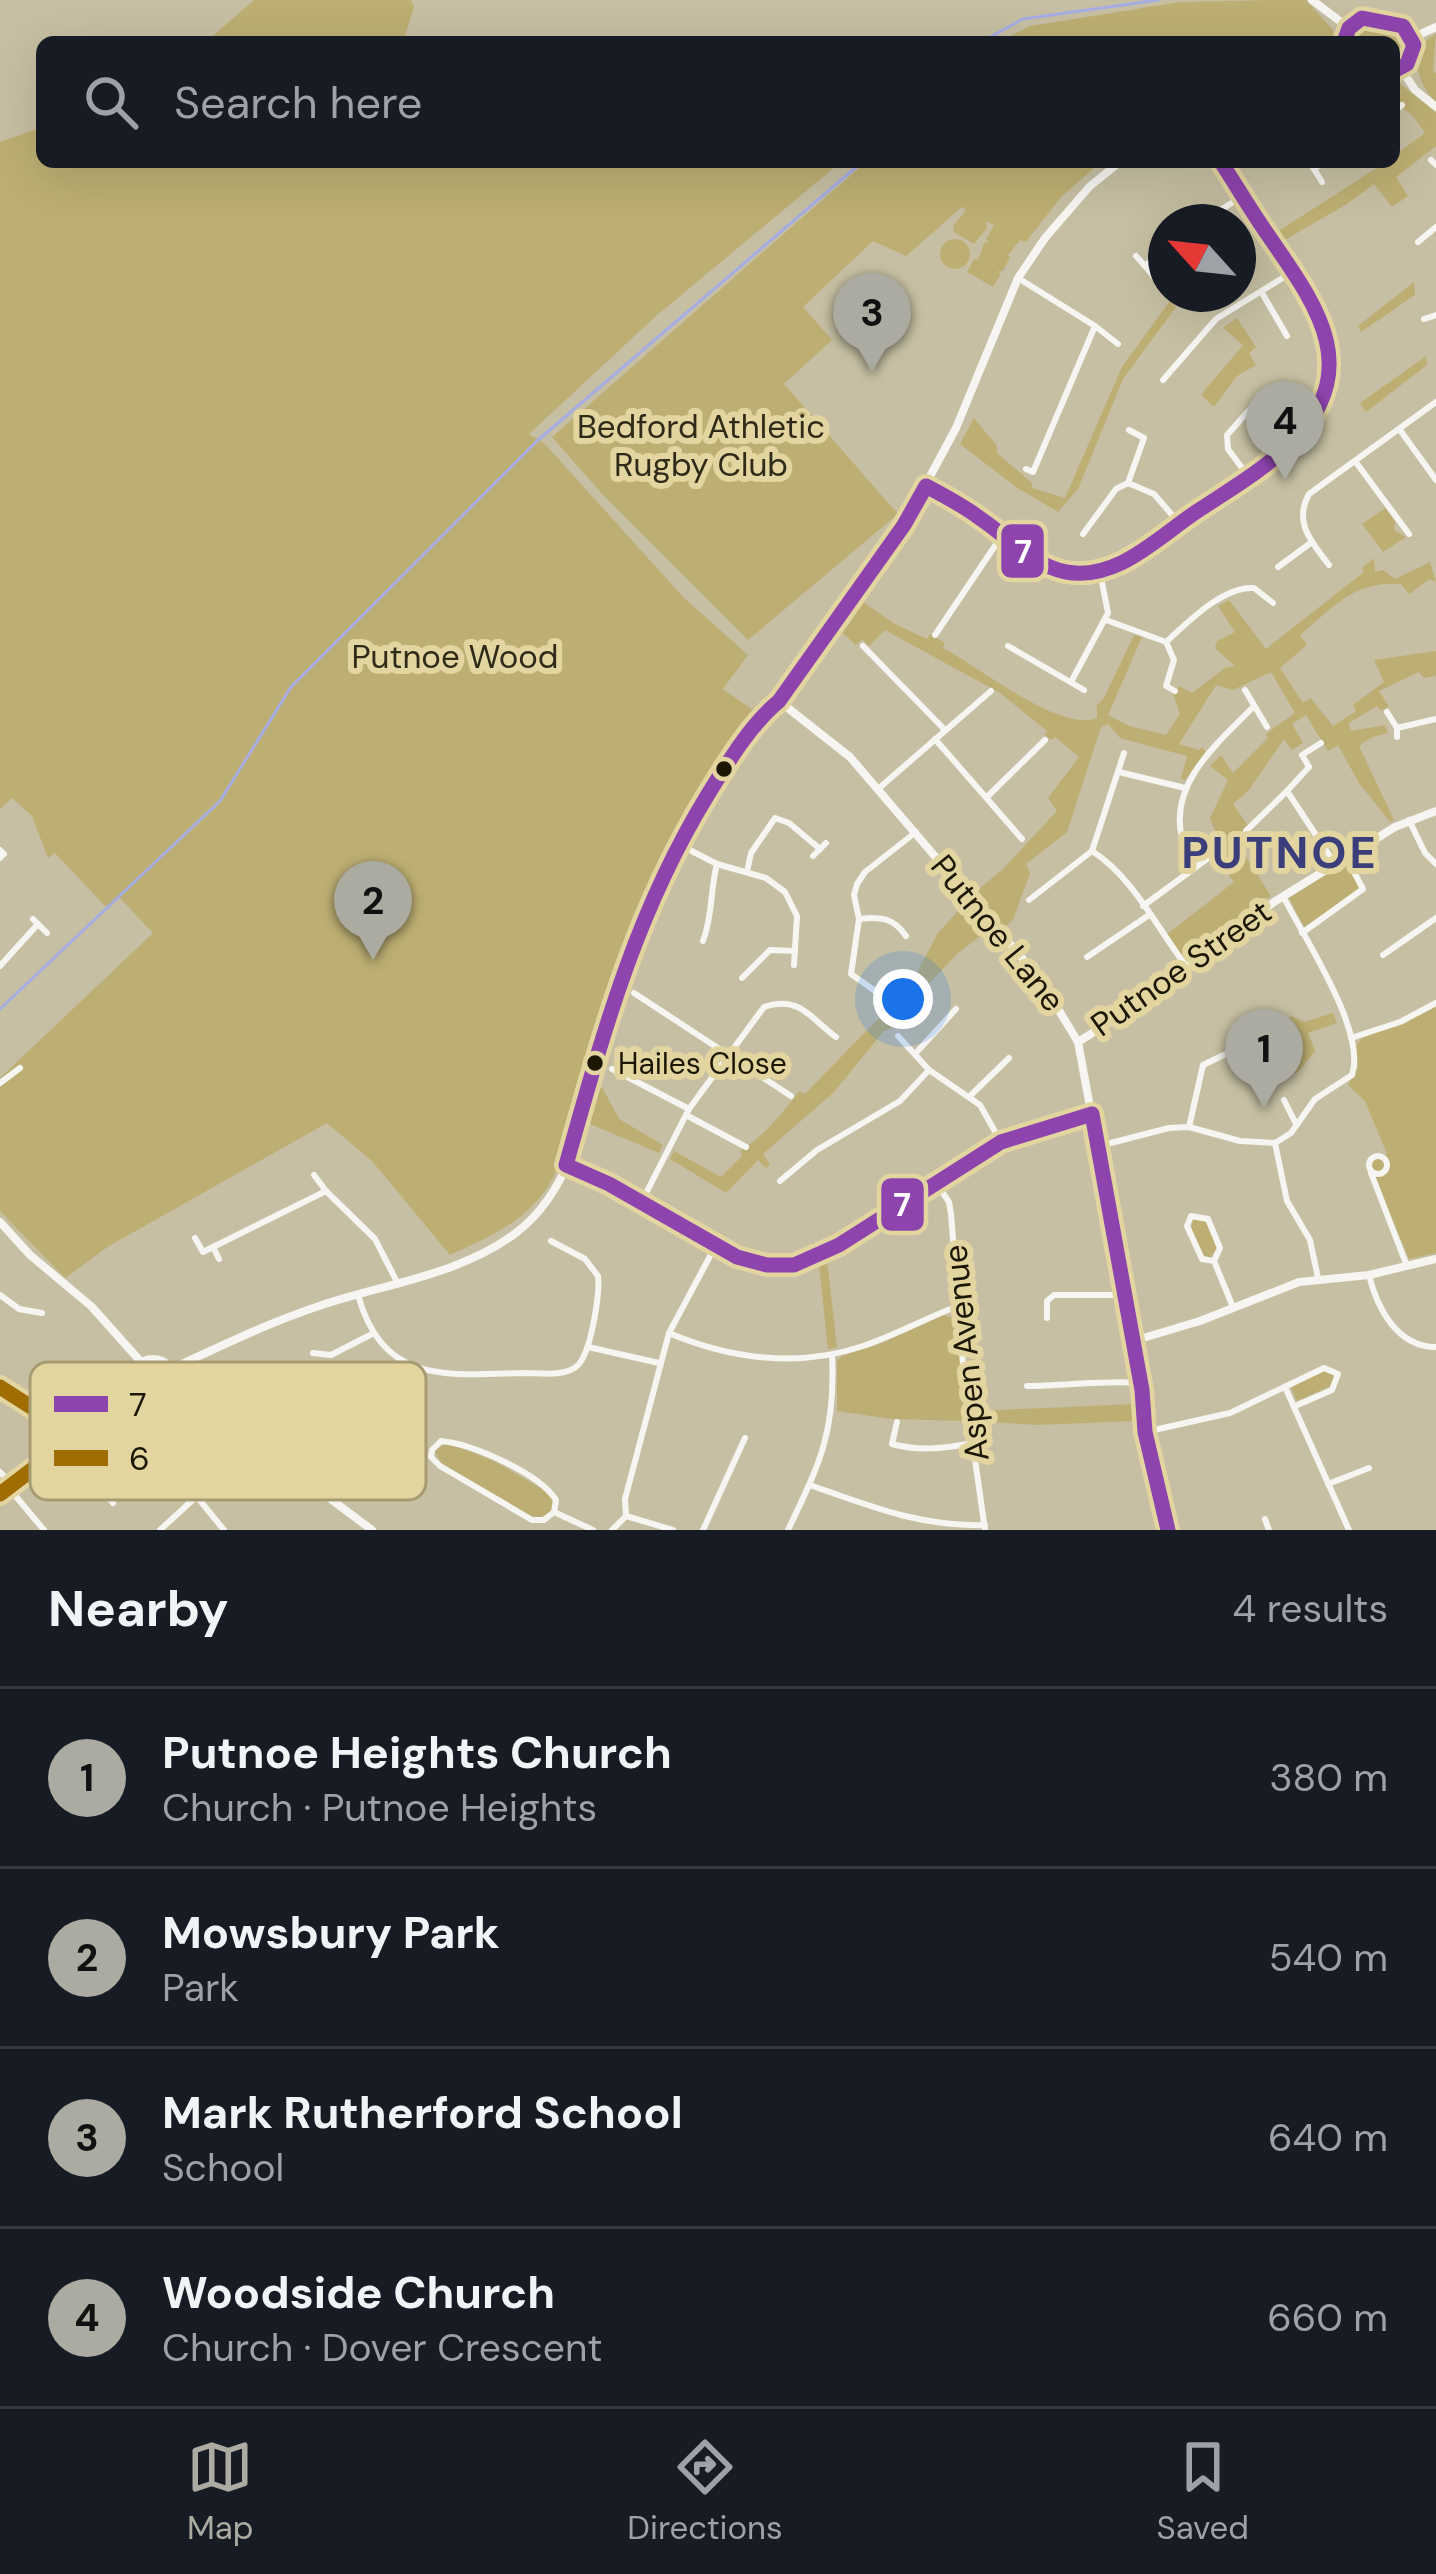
<!DOCTYPE html>
<html lang="en">
<head>
<meta charset="utf-8">
<style>
	body { margin:0; font-family:"DM Sans",sans-serif; background:#20242c; color:#f1f3f6 }
	.compass { position:absolute; left:1148px; top:204px; width:108px; height:108px; border-radius:50%; background:#171b24; box-shadow:0 12px 48px #0002; rotate:297deg }
	.you { position:absolute; left:903px; top:999px; width:42px; height:42px; margin:-30px; border:9px solid #fff; border-radius:50%; background:#1a73e8; box-shadow:0 0 0 18px #1a73e833 }
	.badge { display:grid; place-items:center; width:78px; height:78px; border-radius:50%; background:#acaba2; color:#111; font-size:39px; font-weight:700 }
	.pin { position:absolute; translate:-50% -99px; filter:drop-shadow(0 3px 6px #0008) }
	.pin::after { content:''; position:absolute; top:63px; width:42px; height:36px; background:inherit; clip-path:polygon(0 0,100% 0,50% 100%) }
	.list { margin:0; padding:0; list-style:none }
	h2 { display:flex; justify-content:space-between; align-items:center; height:156px; margin:0; padding:0 48px; font-size:51px }
	h2 small { font-size:39px; font-weight:400; color:#9ea1a6 }
	.list li { display:grid; grid-template-columns:78px 1fr auto; gap:36px; align-items:center; box-sizing:border-box; height:180px; padding:0 48px; border-top:3px solid #363941 }
	.list b { display:block; font-size:45px; white-space:nowrap }
	.list p { margin:0; font-size:39px; white-space:nowrap; color:#9ea1a6 }
	.list em { font-size:39px; font-style:normal; color:#9ea1a6 }
	.icon { flex:none; width:66px; height:66px; fill:none; stroke:currentColor; stroke-width:2; stroke-linecap:round; stroke-linejoin:round }
	.map { position:relative; flex:none; width:1436px; height:1530px; overflow:hidden }
	.search { position:absolute; background:#171b24; box-shadow:0 12px 48px #0002; left:36px; right:36px; top:36px; height:132px; display:flex; align-items:center; gap:30px; box-sizing:border-box; padding:0 42px; border-radius:18px; color:#9ea1a6; font-size:45px }
	.sheet { height:876px; background:#171b24 }
	nav { display:flex; justify-content:space-around; align-items:center; box-sizing:border-box; height:168px; border-top:3px solid #363941; background:#171b24; font-size:33px; color:#9ea1a6 }
	nav a { display:grid; justify-items:center; gap:6px }
	nav .on { color:#acaba2 }
	.map>svg:first-child { display:block }
</style>
</head>
<body>
<div class="map">
<svg width="1436" height="1530" viewBox="0 0 1436 1530">
	<rect width="100%" height="100%" fill="#c6bfa3"/>
	<!-- green -->
	<g fill="#bdaf73">
		<path d="M254,0H411L414,7L403,42H206Z"/>
		<path d="M1272,0H1306L1333,30L1334,42H998L1030,26L1180,2Z"/>
		<path d="M1370,21L1404,31L1409,45L1401,63L1394,65V42H1349L1353,29Z"/>
		<path d="M1436,34L1433,70L1436,74V102C1417,84 1406,49 1436,34Z"/>
		<path d="M1394,79L1436,112V146L1396,177L1408,196L1392,207L1374,184L1347,204L1283,241L1277,232L1386,162H1394V156L1425,133L1413,116L1394,102Z"/>
		<path d="M42,127V162H841L655,317L529,434L545,444L683,597L748,655L723,689L757,713C714,771 670,835 641,901C615,959 599,1023 582,1085C572,1122 566,1165 541,1196C517,1226 484,1239 450,1255L372,1161L327,1123L109,1246L65,1278L0,1211V1078L153,933L119,897L107,908L55,853L48,858L32,816L12,798L0,809V142Z"/>
		<path d="M866,162H1101L1061,197L1026,242L1020,240L1008,255L1010,257L1003,271H998L1001,274L993,287L967,272L974,259L978,260L984,243L989,242L986,239L994,225L986,221L987,228L974,244L954,232L953,226L966,210L962,207L906,256L873,241L803,307L832,340L784,384L898,514L748,640L604,496L552,437Z"/>
		<circle cx="955" cy="254" r="15"/>
		<path d="M1414,282L1415,295L1361,332L1358,326Z"/>
		<path d="M1172,298L1176,307L1123,379L1078,489L1058,512L1016,487L960,444L974,418L997,446V453L1032,483V488L1065,498L1122,367Z"/>
		<path d="M1237,318L1256,347L1249,353L1256,365L1237,376L1214,407L1201,395L1243,345L1223,328Z"/>
		<path d="M1426,356L1427,365L1366,412L1360,403Z"/>
		<path d="M1385,508L1395,522L1394,530L1406,537L1383,552L1362,524Z"/>
		<path d="M1374,558L1375,572L1383,570L1395,579L1430,562L1436,582L1430,579L1409,594L1401,584C1353,581 1335,606 1300,635L1307,645L1280,668L1303,703L1311,698L1333,726L1356,711L1353,705L1384,682L1374,660L1436,651V676L1424,678L1419,672L1379,691L1389,706L1381,711L1377,706L1349,723L1351,731L1385,725L1388,733L1372,737L1359,746L1394,820L1390,822L1359,783L1338,745L1328,751L1306,715L1292,724L1303,743L1292,750L1284,739L1249,790L1233,804L1252,831L1236,842L1271,896L1184,960L1166,935L1234,882L1209,849L1219,840L1210,818L1228,780L1210,766L1221,755L1233,773L1268,738L1266,734L1295,713L1271,672L1233,690L1216,685L1179,744L1199,750L1202,747L1206,752L1185,780L1181,779L1187,756L1120,738L1108,724L1101,727L1067,832L1026,864L1030,873L1013,920L1004,928L974,893L1003,869L1057,811L1048,798L1079,757L1055,737L1051,740L1045,735L1047,731L1000,693L885,630L869,646L862,639L856,645L835,626L856,597L895,624L927,639L931,634L945,643L943,648C978,666 1060,733 1097,718V705L1104,698L1134,635L1142,637L1108,715L1129,726L1166,735L1180,714L1173,694L1179,686L1192,693L1225,668L1235,666L1215,648L1217,641L1235,632L1218,606L1229,600L1266,649L1364,572L1362,568Z"/>
		<path d="M1346,862L1360,884L1358,891L1304,927L1289,898Z"/>
		<path d="M965,903L987,931L957,954L893,1022L895,1027L884,1031L834,1092L763,1154L770,1164L766,1168L758,1160L726,1193L670,1159L674,1151L721,1177L742,1156L741,1150C763,1137 783,1113 799,1091L805,1094L910,986L938,933Z"/>
		<path d="M1436,1006V1253L1409,1259L1370,1167L1371,1162L1387,1154L1365,1101L1348,1085L1358,1067L1356,1046L1361,1039Z"/>
		<path d="M1333,1013L1337,1023L1308,1033L1315,1051L1298,1072L1258,1084L1242,1051L1268,1039L1291,1016L1304,1022Z"/>
		<path d="M602,1087L619,1119L663,1145L659,1153L590,1124L595,1096Z"/>
		<path d="M1199,1217L1206,1222L1217,1247L1210,1258L1203,1255L1191,1230L1193,1219Z"/>
		<path d="M827,1260L837,1347L828,1349L819,1265Z"/>
		<path d="M944,1315L957,1320L967,1421L891,1419L837,1411V1361L843,1355L877,1345Z"/>
		<path d="M1324,1371L1336,1376L1333,1385L1297,1401L1291,1387Z"/>
		<path d="M1134,1404L1136,1421L1037,1425L976,1421L974,1411Z"/>
		<path d="M448,1443L494,1461L549,1493L554,1505L551,1512L536,1519L441,1463L434,1450Z"/>
	</g>
	<g fill="none" stroke-linecap="round" stroke-linejoin="round">
		<!-- stream -->
		<g stroke="#a6ade3" stroke-width="3">
			<path d="M981,42L1023,19L1158,0"/>
			<path d="M0,1009L220,801L291,687L537,441L862,162"/>
		</g>
		<!-- street -->
		<g stroke="#f6f5f1" stroke-width="6">
			<path d="M1394,111L1402,105"/>
			<path d="M1431,160L1436,165"/>
			<path d="M1309,162L1314,169L1324,162"/>
			<path d="M1314,169L1322,182"/>
			<path d="M1201,222L1243,196"/>
			<path d="M1418,242L1436,227"/>
			<path d="M1136,256L1145,266"/>
			<path d="M1018,278L1095,326L1033,472L1026,469"/>
			<path d="M1161,286L1145,266L1166,248"/>
			<path d="M1262,293L1287,336"/>
			<path d="M1424,319L1436,315"/>
			<path d="M1095,326L1118,344"/>
			<path d="M1163,380L1216,319L1294,271"/>
			<path d="M1400,430L1436,480"/>
			<path d="M1355,461L1409,534"/>
			<path d="M1248,476L1228,449L1227,435L1260,398L1276,387"/>
			<path d="M1128,483L1154,494L1179,523"/>
			<path d="M926,486C945,496 964,507 982,519C1008,537 1035,566 1067,572C1115,581 1152,542 1188,517C1227,490 1275,465 1305,428C1362,358 1312,298 1271,239C1253,214 1238,187 1221,162"/>
			<path d="M1083,534L1116,489L1128,483L1144,438L1129,430"/>
			<path d="M1329,565C1312,542 1293,523 1309,494L1436,402"/>
			<path d="M1278,567L1312,542"/>
			<path d="M1106,620L1166,642L1174,660L1166,686L1175,691"/>
			<path d="M935,635L1003,534"/>
			<path d="M1166,642C1188,622 1223,586 1254,588L1273,603"/>
			<path d="M863,646L945,730"/>
			<path d="M1008,646L1084,690"/>
			<path d="M1071,682L1108,613L1100,572"/>
			<path d="M1245,690L1267,727"/>
			<path d="M1387,712L1397,728V737"/>
			<path d="M1397,728L1436,719"/>
			<path d="M935,739L1022,839"/>
			<path d="M1119,772L1185,788"/>
			<path d="M878,789L991,691"/>
			<path d="M1287,791L1309,767L1302,755L1321,743"/>
			<path d="M987,797L1045,740"/>
			<path d="M1409,820L1425,853L1436,864"/>
			<path d="M1246,831L1287,791L1335,864"/>
			<path d="M678,844L717,864L766,878L785,892L797,916L794,965"/>
			<path d="M0,850L4,854L0,858"/>
			<path d="M1092,851C1132,876 1158,929 1186,966"/>
			<path d="M813,856L826,843"/>
			<path d="M1202,862L1181,833C1171,779 1222,740 1254,706"/>
			<path d="M747,872L751,853L775,818L789,823L820,849"/>
			<path d="M1029,900L1092,851L1124,753"/>
			<path d="M1143,906L1211,856"/>
			<path d="M33,919L47,933"/>
			<path d="M859,919C880,916 894,918 906,936"/>
			<path d="M1302,933L1363,889L1346,857"/>
			<path d="M703,941C713,915 710,890 717,864"/>
			<path d="M1383,955L1436,918"/>
			<path d="M1087,957L1149,915"/>
			<path d="M0,966L38,924"/>
			<path d="M742,978L770,950L795,951"/>
			<path d="M634,993L791,1096"/>
			<path d="M888,1000L851,974L859,919L854,895L857,884L865,872L916,832"/>
			<path d="M898,1036L929,1070L980,1105L1001,1142"/>
			<path d="M1351,1038L1400,1022L1436,1003"/>
			<path d="M915,1054L956,1009"/>
			<path d="M612,1069L689,1109"/>
			<path d="M0,1083L20,1068"/>
			<path d="M970,1096L1009,1058"/>
			<path d="M1284,1100L1296,1124"/>
			<path d="M686,1115L746,1147"/>
			<path d="M1189,1127L1203,1065L1269,1033"/>
			<path d="M1275,1143L1287,1201L1310,1240L1318,1278"/>
			<path d="M1099,1146L1169,1128L1189,1127L1240,1141L1275,1143L1291,1133L1315,1099L1352,1075C1367,1031 1304,938 1283,896"/>
			<circle cx="1378" cy="1165" r="9"/>
			<path d="M566,1165L609,1184L737,1257L767,1265H794L839,1245L1001,1142L1092,1114"/>
			<path d="M1371,1173L1407,1266"/>
			<path d="M314,1175L326,1191"/>
			<path d="M780,1181L817,1150L900,1101L929,1070"/>
			<path d="M935,1181L949,1202L951,1214L965,1389L985,1530"/>
			<path d="M642,1201L689,1109L764,1007C800,995 810,1018 836,1037"/>
			<path d="M195,1238L203,1252L326,1191L375,1239L397,1282"/>
			<path d="M213,1247L219,1259"/>
			<path d="M1214,1261L1220,1248L1208,1219L1191,1216L1187,1226L1202,1259L1214,1261L1233,1307"/>
			<path d="M1369,1275C1377,1308 1397,1347 1436,1347"/>
			<path d="M0,1295L19,1309L42,1313"/>
			<path d="M358,1295C383,1385 447,1375 523,1373C539,1373 565,1377 577,1366C591,1354 600,1294 598,1276L585,1259L551,1241"/>
			<path d="M1047,1318V1301L1054,1295H1124"/>
			<path d="M669,1333C730,1359 799,1368 863,1346C896,1335 926,1318 958,1306"/>
			<path d="M588,1347L659,1363"/>
			<path d="M313,1353L331,1355L372,1334"/>
			<path d="M1027,1386C1065,1386 1103,1380 1141,1383"/>
			<path d="M0,1387L42,1414L67,1443"/>
			<path d="M1285,1387L1349,1530"/>
			<path d="M897,1422L892,1444C921,1452 945,1448 974,1443"/>
			<path d="M1145,1432L1230,1413L1324,1368L1338,1374L1332,1390L1295,1406"/>
			<path d="M441,1441C472,1444 539,1473 556,1500L554,1512L544,1520H532L440,1466L431,1457L432,1450Z"/>
			<path d="M146,1444L153,1443L224,1530"/>
			<path d="M64,1445L113,1503"/>
			<path d="M0,1472L12,1484"/>
			<path d="M1328,1484L1369,1468"/>
			<path d="M810,1485C869,1506 921,1527 985,1525"/>
			<path d="M8,1487L44,1530"/>
			<path d="M554,1512L593,1530"/>
			<path d="M626,1516L625,1499L669,1333L716,1245"/>
			<path d="M626,1516L673,1530"/>
			<path d="M1265,1519L1269,1530"/>
			<path d="M160,1530L197,1496"/>
			<path d="M612,1530L626,1516"/>
			<path d="M703,1530L745,1438"/>
			<path d="M788,1530C820,1463 836,1431 832,1355"/>
		</g>
		<!-- secondary -->
		<g stroke="#f6f5f1" stroke-width="8">
			<path d="M1312,0L1349,28"/>
			<path d="M1412,38L1436,27"/>
			<path d="M1344,42L1349,28L1362,18L1403,26L1414,45L1407,64L1394,71"/>
			<path d="M1401,69L1415,90L1436,107"/>
			<path d="M779,701L850,757L1040,979L1078,1042L1138,1366L1145,1432L1168,1530"/>
			<path d="M1078,1042L1136,1006L1274,902L1395,827L1436,811"/>
			<path d="M0,1222L30,1255L91,1306L142,1363"/>
			<path d="M1133,1341L1200,1321L1299,1282L1369,1275L1436,1259"/>
			<circle cx="153" cy="1381" r="22"/>
			<path d="M171,1369C221,1346 270,1322 322,1305C385,1284 463,1274 517,1232C585,1180 593,1070 615,992C638,915 716,751 779,701L904,525L956,428L1018,278L1045,238L1090,186L1120,162"/>
			<path d="M167,1398L237,1429L372,1530"/>
			<path d="M0,1494L29,1469L136,1395"/>
		</g>
		<defs>
			<g id="bus-1">
				<path d="M1344,42L1349,28L1362,18L1403,26L1414,45L1407,64L1394,71"/>
				<path d="M1168,1530L1145,1432L1142,1390L1092,1114L1001,1142L839,1245L794,1265H767L737,1257L609,1184L566,1165C603,1034 635,914 707,796C727,764 749,726 779,701L904,525L926,486C945,496 964,506 981,519C1008,537 1033,566 1066,572C1117,581 1157,538 1196,512C1229,490 1264,470 1292,442C1367,367 1313,301 1266,232C1250,209 1236,185 1221,162"/>
			</g>
			<path id="bus-2" d="M0,1387L42,1414L67,1443L0,1494"/>
		</defs>
		<!-- bus-1 casing -->
		<use href="#bus-1" stroke="#e2d5a0" stroke-width="24"/>
		<!-- bus-2 casing -->
		<use href="#bus-2" stroke="#e2d5a0" stroke-width="24"/>
		<!-- bus-1 -->
		<use href="#bus-1" stroke="#8e44ad" stroke-width="15"/>
		<!-- bus-2 -->
		<use href="#bus-2" stroke="#9f6d02" stroke-width="15"/>
	</g>
	<!-- markers -->
	<g fill="#1c1704" stroke="#e2d5a0" stroke-width="4.5">
		<circle cx="724" cy="769" r="10"/>
		<circle cx="595" cy="1063" r="10"/>
	</g>
	<g text-anchor="middle" dominant-baseline="central" stroke-width="12" stroke-linejoin="round" paint-order="stroke">
		<!-- bus labels -->
		<g font-size="30" fill="#1c1704" stroke="#e2d5a0" text-anchor="start">
			<text x="618" y="1063">Hailes Close</text>
		</g>
		<!-- park labels -->
		<g font-size="33" fill="#2f2b18" stroke="#e2d5a0">
			<text x="701" y="426">Bedford Athletic<tspan x="701" dy="38">Rugby Club</tspan></text>
			<text x="455" y="656">Putnoe Wood</text>
		</g>
		<!-- street labels -->
		<g font-size="33" fill="#1c1704" stroke="#e2d5a0">
			<text transform="translate(998 933) rotate(51)">Putnoe Lane</text>
			<text transform="translate(1181 968) rotate(-35)">Putnoe Street</text>
			<text transform="translate(966 1353) rotate(-96)">Aspen Avenue</text>
		</g>
		<!-- district labels -->
		<g font-size="45" font-weight="bold" letter-spacing="3" fill="#3a3f7b" stroke="#e2d5a0">
			<text x="1280" y="852">PUTNOE</text>
		</g>
	</g>
	<!-- legend -->
	<rect x="30" y="1362" width="396" height="138" rx="18" fill="#e2d5a0" stroke="#a79c71" stroke-width="3"/>
	<rect x="54" y="1396" width="54" height="16" fill="#8e44ad"/>
	<rect x="54" y="1450" width="54" height="16" fill="#9f6d02"/>
	<g font-size="33" fill="#1c1704">
		<text x="129" y="1416">7</text>
		<text x="129" y="1470">6</text>
	</g>
	<g stroke="#e2d5a0" stroke-width="4.5">
		<rect x="999" y="522" width="47" height="58" rx="12" fill="#8e44ad"/>
		<rect x="879" y="1176" width="47" height="57" rx="12" fill="#8e44ad"/>
	</g>
	<g font-size="33" text-anchor="middle" font-weight="bold" fill="#fff">
		<text x="1023" y="563">7</text>
		<text x="902" y="1216">7</text>
	</g>
</svg>
<svg class="compass" viewBox="-18 -18 36 36"><path d="M0-13l5 13h-10z" fill="#e53935"/><path d="M0 13l5-13h-10z" fill="#9ea1a6"/></svg>
<div class="you"></div>
<div class="pin badge" style="left:1264px;top:1108px">1</div>
<div class="pin badge" style="left:373px;top:960px">2</div>
<div class="pin badge" style="left:872px;top:372px">3</div>
<div class="pin badge" style="left:1285px;top:480px">4</div>
<div class="search"><svg class="icon" aria-label="search" viewBox="0 0 24 24"><circle cx="10" cy="10" r="6"/><path d="M15 15l6 6"/></svg>Search here</div>
</div>
<section class="sheet">
<h2>Nearby<small>4 results</small></h2>
<ul class="list">
<li><span class="badge">1</span><div><b>Putnoe Heights Church</b><p>Church · Putnoe Heights</p></div><em>380 m</em></li>
<li><span class="badge">2</span><div><b>Mowsbury Park</b><p>Park</p></div><em>540 m</em></li>
<li><span class="badge">3</span><div><b>Mark Rutherford School</b><p>School</p></div><em>640 m</em></li>
<li><span class="badge">4</span><div><b>Woodside Church</b><p>Church · Dover Crescent</p></div><em>660 m</em></li>
</ul>
</section>
<nav>
<a class="on"><svg class="icon" aria-label="map" viewBox="0 0 24 24"><path d="M3 6l6-2 6 2 6-2v14l-6 2-6-2-6 2zM9 4v14M15 6v14"/></svg>Map</a>
<a><svg class="icon" aria-label="directions" viewBox="0 0 24 24"><path d="M12 3l9 9-9 9-9-9zM9 14v-3h6M13 9l2 2-2 2"/></svg>Directions</a>
<a><svg class="icon" aria-label="saved" viewBox="0 0 24 24"><path d="M7 4h10v16l-5-4-5 4z"/></svg>Saved</a>
</nav>
</body>
</html>
